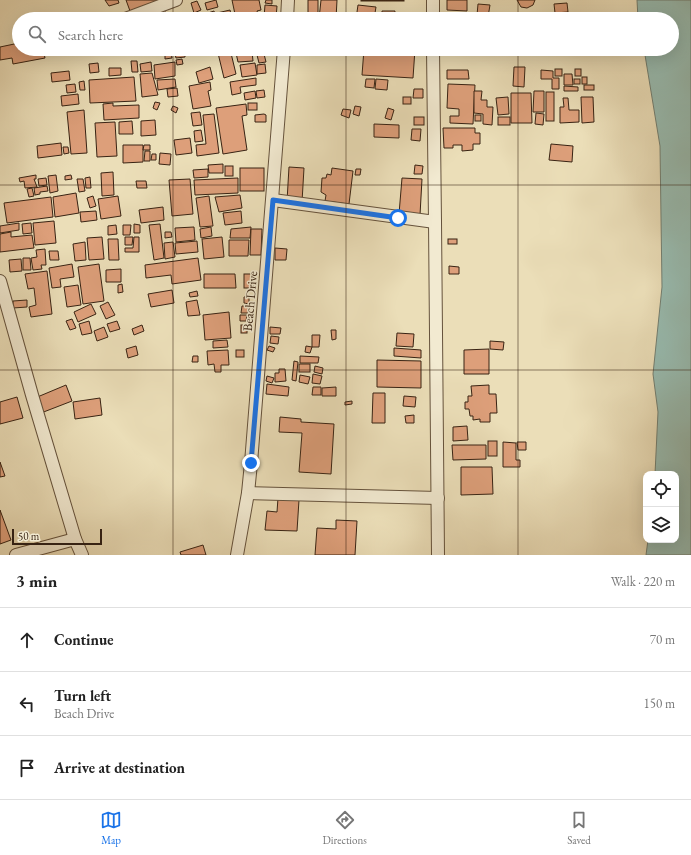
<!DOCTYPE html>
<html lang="en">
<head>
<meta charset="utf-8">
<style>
	body { margin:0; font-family:"EB Garamond",serif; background:#f6f6f6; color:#222 }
	.controls { position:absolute; right:12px; bottom:12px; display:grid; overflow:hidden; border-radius:8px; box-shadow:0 4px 16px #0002 }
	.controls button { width:36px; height:36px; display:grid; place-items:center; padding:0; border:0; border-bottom:1px solid #e0e0e0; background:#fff; color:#222; font:20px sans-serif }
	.scale { position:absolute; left:12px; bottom:10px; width:90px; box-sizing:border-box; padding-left:4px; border:2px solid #382313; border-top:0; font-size:11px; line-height:14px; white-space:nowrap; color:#382313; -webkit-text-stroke:3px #f2ead1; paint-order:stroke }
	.stop { position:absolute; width:12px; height:12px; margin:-9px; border:3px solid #1a73e8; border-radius:50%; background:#fff }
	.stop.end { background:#1a73e8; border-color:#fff; box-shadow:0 1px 4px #0008 }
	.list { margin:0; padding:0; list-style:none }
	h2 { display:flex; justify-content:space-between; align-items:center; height:52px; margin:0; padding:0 16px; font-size:17px }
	h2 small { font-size:13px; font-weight:400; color:#767676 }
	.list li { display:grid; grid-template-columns:26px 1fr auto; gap:12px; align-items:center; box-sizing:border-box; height:64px; padding:0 16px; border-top:1px solid #e0e0e0 }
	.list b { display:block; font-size:15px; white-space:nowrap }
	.list p { margin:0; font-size:13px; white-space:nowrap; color:#767676 }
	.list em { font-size:13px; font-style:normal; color:#767676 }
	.icon { flex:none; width:22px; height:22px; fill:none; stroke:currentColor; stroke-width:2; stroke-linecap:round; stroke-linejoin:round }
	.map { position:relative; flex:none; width:691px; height:555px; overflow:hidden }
	.search { position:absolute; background:#fff; box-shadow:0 4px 16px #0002; left:12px; right:12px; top:12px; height:44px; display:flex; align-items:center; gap:10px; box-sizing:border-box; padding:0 14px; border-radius:22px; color:#767676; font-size:15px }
	.sheet { height:244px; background:#fff }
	nav { display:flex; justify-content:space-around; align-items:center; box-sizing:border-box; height:56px; border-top:1px solid #e0e0e0; background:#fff; font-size:11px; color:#767676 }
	nav a { display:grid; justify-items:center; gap:2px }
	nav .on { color:#1a73e8 }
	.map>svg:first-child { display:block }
</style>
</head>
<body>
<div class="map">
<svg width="691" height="555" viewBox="0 0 691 555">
	<rect width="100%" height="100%" fill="#ebdeb8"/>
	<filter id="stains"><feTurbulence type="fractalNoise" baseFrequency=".005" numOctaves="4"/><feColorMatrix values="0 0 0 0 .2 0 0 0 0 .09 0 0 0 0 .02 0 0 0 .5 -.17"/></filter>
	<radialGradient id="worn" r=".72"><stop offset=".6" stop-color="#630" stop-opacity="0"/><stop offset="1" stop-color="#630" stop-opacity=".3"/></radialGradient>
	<!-- water -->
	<path fill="#98bcb1" stroke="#727f72" d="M637,0H691V555H646L648,540H676V474H655L658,412L653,374L662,287L660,146L644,49H672V19H638Z"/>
	<!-- building -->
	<g fill="#dd9f7a" stroke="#382313">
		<path d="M105,0H118L119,3L109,6Z"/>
		<path d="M126,0H156L157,1L130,11Z"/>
		<path d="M216,0L218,7L207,10L205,3Z"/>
		<path d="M232,0H259L261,10L257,11L259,18L236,19Z"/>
		<path d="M266,0H272V4L265,3Z"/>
		<rect x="308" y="0" width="10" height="19"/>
		<path d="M321,0H337L336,19H319Z"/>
		<rect x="361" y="0" width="43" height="1"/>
		<path d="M447,0H467V11L447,10Z"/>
		<path d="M517,0H535L533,5L527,8L521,7Z"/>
		<path d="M197,1L201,10L194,13L191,3Z"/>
		<path d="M567,3L568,12L555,13L554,4Z"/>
		<path d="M478,4L490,5L488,17L477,15Z"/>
		<path d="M265,5L277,6L276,18L264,17Z"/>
		<path d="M358,5L376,7L374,19H356Z"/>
		<path d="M230,10L232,19H219L217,13Z"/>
		<path d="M214,11L216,19H207L205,14Z"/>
		<path d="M382,11H395L394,19H382Z"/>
		<path d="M166,12L167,19H162L160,13Z"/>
		<path d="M19,43V49H43L45,58L13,64L12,58L0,60V47Z"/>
		<path d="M217,49H230L236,74L224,78Z"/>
		<path d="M364,49H415L413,78L362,75Z"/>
		<rect x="446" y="49" width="8" height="6"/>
		<path d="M252,51L253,61L238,62L236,53Z"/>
		<path d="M171,53L172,58L165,59V54Z"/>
		<path d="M185,53V57L176,58L175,54Z"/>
		<path d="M264,54L266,62L259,63L257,55Z"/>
		<path d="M182,59L183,64L177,65L176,60Z"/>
		<path d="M131,61H137L138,72H132Z"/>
		<path d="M151,62L152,71L141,72L140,64Z"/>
		<path d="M175,62V76L155,79L154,65Z"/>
		<path d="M98,63L99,72L90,73L89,64Z"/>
		<path d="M255,63L257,75L242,77L240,65Z"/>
		<path d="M265,64L266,73L257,74V65Z"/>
		<path d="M210,67L213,79L199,83L196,72Z"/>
		<path d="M514,67H525L524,87L513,86Z"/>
		<path d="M109,68H121V75L109,76Z"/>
		<rect x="555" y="69" width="7" height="7"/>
		<rect x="575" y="69" width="6" height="7"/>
		<path d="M447,70H468L469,79H447Z"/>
		<path d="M541,70L553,71V78H559V89H552V79H541Z"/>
		<path d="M69,71L70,80L52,82L51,73Z"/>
		<path d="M152,73L158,95L142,97L140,74Z"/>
		<path d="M564,74H572L573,85H564Z"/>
		<path d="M134,77L136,101L90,103L89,80Z"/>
		<rect x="582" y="77" width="5" height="7"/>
		<path d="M256,78V85L240,87L241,93L232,95L230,82Z"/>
		<path d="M175,79L176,87L158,90L157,80Z"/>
		<path d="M366,79H375L374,88L365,87Z"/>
		<path d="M376,79L388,80L387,90L375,89Z"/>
		<rect x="574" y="79" width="6" height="5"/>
		<path d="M84,81L85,90H80L79,82Z"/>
		<path d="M210,82L211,90L208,91L211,106L193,109L189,86Z"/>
		<path d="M75,84L76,92L67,93L66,85Z"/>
		<path d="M448,84L475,85L473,124L450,123V116H459V109L447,108Z"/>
		<rect x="584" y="85" width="10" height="5"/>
		<path d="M564,86L578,87V91H564Z"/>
		<path d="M177,88L178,96L168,97L167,89Z"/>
		<path d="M414,89H423V98H413Z"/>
		<path d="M264,90L265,97L257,98L256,91Z"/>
		<path d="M255,91L256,98L245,100L244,93Z"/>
		<path d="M474,91H482L481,100H487V107H493L492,125L483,124V114L474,113Z"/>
		<path d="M534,91H544V112H533Z"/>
		<rect x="546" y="92" width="8" height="29"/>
		<path d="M511,93H531L532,123H511Z"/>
		<path d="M78,94L79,104L62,106L61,96Z"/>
		<rect x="403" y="97" width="8" height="7"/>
		<path d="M508,97L509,114L498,115L496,98Z"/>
		<path d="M581,97H593L594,122L582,123Z"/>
		<path d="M563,98H568L569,110H579V122L560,123V107H564Z"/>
		<path d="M155,102L160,103L157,110L153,108Z"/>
		<path d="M113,103V106L139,105V118L104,120L103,104Z"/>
		<rect x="248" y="103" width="9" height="7"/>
		<path d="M246,104L247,115L242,116L247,150L223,154L216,108Z"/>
		<path d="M173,106L178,108L176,113L171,110Z"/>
		<path d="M355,106L361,107L359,116L353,114Z"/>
		<path d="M388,108L394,110L391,120L385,118Z"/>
		<path d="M343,109L351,110L349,118L341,115Z"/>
		<path d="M84,110L87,153L71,154L67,112Z"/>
		<path d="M200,112L202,125L193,126L191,113Z"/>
		<path d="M536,113L544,114L543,125L535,124Z"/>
		<path d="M214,114L219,153L197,156L196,145L206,144L203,115Z"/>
		<path d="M264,114L266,115V122H255V115Z"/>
		<rect x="475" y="115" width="6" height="6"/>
		<rect x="414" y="117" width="10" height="8"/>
		<rect x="498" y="117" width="12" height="8"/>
		<path d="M155,120L156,135L141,136V121Z"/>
		<path d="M132,121L133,134H119V122Z"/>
		<path d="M115,122L117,156L97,157L95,123Z"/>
		<path d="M374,124L399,125V138L374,137Z"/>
		<path d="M443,128H475V133H480V144H473V150L462,151V145H453V148H444Z"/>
		<path d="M412,129H421L420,141L411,140Z"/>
		<path d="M201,130L203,141L195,142L194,131Z"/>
		<path d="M190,138L192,153L176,155L174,140Z"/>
		<path d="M61,143L62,155L38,158L37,146Z"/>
		<path d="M551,144L573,146L572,162L549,160Z"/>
		<path d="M123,145H143V162L123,163Z"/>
		<path d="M144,145H150V150H143Z"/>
		<path d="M63,147H68L69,153L64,154Z"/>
		<path d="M145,151H150V161H144Z"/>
		<path d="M160,153L171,154L170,165L159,164Z"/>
		<path d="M152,154H156V160H151Z"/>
		<path d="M223,164V173H209L208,165Z"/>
		<path d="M415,165L423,166L422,174H414Z"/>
		<rect x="225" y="166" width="8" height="10"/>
		<path d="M289,167L304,168L302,202L287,201Z"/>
		<rect x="240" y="168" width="24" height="23"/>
		<path d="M332,168L353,171L349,204L325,201L326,195L321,192L322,178H326L327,174L331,175Z"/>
		<path d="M208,169V177L194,178L193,170Z"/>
		<path d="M356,169H361L360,175H355Z"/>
		<path d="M113,172L114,195L102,196L101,173Z"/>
		<path d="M36,175V179H34L37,187L25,188L24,181L20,182L19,178Z"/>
		<path d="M56,175L58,191L50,193L48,176Z"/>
		<path d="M71,175L72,179L65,180V176Z"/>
		<path d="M90,177L91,188H86L85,178Z"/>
		<path d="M46,178L47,185L39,186L38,179Z"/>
		<path d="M238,178V193L195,195L194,180Z"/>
		<path d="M402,178L422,179L420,215L399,214Z"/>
		<path d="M77,179H83L85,191L79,192Z"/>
		<path d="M190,179L193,214L172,216L169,180Z"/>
		<path d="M136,181H146L147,188H137Z"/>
		<path d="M47,186L48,191L40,192V194L35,195L34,188Z"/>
		<path d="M32,188L34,196L29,197L27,189Z"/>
		<path d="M76,193L79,213L55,217L53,197Z"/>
		<path d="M240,195L242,208L219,212L215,197Z"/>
		<path d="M93,196L96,206L90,208L87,198Z"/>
		<path d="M118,196L121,216L101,219L98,199Z"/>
		<path d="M209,196L213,226L200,227L196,198Z"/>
		<path d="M51,197L53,217L7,223L4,203Z"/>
		<path d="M163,207L164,220L141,223L139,210Z"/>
		<path d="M96,211L97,220L81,222L80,212Z"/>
		<path d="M241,211L242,223L225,225L223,213Z"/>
		<path d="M54,221L56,243L35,245L33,223Z"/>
		<path d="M19,223V230L0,233V226Z"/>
		<path d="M31,223L32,233L23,234L22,224Z"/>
		<path d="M134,224L140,225V233H134Z"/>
		<path d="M160,224L164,258L154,260L149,225Z"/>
		<path d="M116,225L117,234L108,235V226Z"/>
		<path d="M123,225H131L130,235H123Z"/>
		<path d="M194,227L195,240L176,242L175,228Z"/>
		<path d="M211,227L212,236L201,238L200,229Z"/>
		<path d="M251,227L250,238H230L231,229Z"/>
		<path d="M251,229H262L261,255H250Z"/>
		<path d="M11,232V237L32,235L34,248L0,252V234Z"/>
		<path d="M165,232H171L172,237L165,238Z"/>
		<path d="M102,237L104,259L89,260L87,238Z"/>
		<path d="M125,237H133L132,245H125Z"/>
		<path d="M134,237H139V252H125V248H133Z"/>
		<path d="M222,237L224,257L204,259L202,239Z"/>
		<path d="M108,239H118L119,260H109Z"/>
		<rect x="448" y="239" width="9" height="5"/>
		<path d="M229,240H249L248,256H229Z"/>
		<path d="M197,241L198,252L176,254L175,243Z"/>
		<path d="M85,242L86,260L75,261L73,244Z"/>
		<path d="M173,242L175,257L165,259L164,243Z"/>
		<path d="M275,248L287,249L286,260H275Z"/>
		<path d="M45,249L46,265H41L42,269L33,270L31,258L37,257L36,250Z"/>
		<path d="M49,251H58L59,260H50Z"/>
		<path d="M23,258H30L31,270H23Z"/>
		<path d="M198,258L201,280L172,284L171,275L146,278L145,265Z"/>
		<path d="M21,259L22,271L10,272L9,260Z"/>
		<path d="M72,264L74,277L60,279L61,287L52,288L49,268Z"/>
		<path d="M99,264L104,301L83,304L78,267Z"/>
		<path d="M449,266L459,267V274H449Z"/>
		<path d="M121,269V282H106V270Z"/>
		<path d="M47,271L52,314L31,317L29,307L36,305L34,288L28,289L25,274Z"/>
		<path d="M204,274H235L236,288H204Z"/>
		<rect x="244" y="274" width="9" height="14"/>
		<path d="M122,284L123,292L118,293V285Z"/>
		<path d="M78,285L81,305L67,307L64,287Z"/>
		<path d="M172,290L174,303L151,307L148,294Z"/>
		<path d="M197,291L198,296L190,297L189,293Z"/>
		<path d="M244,297H249V304L244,303Z"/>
		<path d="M27,300V307L13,308V301Z"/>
		<path d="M197,300L200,315L188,316L186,302Z"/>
		<path d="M108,302L115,315L106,319L100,306Z"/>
		<path d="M91,304L96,314L78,322L74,312Z"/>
		<path d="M242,306H248V313H241Z"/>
		<path d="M229,312L231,338L205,340L203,315Z"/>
		<path d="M240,315H247L246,321H240Z"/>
		<path d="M72,319L76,328L70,330L66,321Z"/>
		<path d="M89,321L92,333L82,335L79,324Z"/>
		<path d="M117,321L120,329L110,332L107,324Z"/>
		<path d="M142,325L144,331L134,335L132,329Z"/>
		<rect x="241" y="325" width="6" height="8"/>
		<path d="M104,327L108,337L97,341L94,331Z"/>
		<path d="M270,327L281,328L280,334H270Z"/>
		<path d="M331,330H336V339L332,340Z"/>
		<path d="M397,333L414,334L413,347L396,346Z"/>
		<path d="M312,335H320L319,347H312Z"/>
		<path d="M271,336L279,337L278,344L270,343Z"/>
		<path d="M227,340L228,347L213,348V341Z"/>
		<path d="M490,341L504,342L503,350L490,349Z"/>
		<path d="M136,346L138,355L128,358L126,349Z"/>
		<path d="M269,346L275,348L273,352L267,350Z"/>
		<path d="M306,346L312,347L310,353L305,352Z"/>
		<path d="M394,348L421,350V358L394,356Z"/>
		<path d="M489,349V374H464V350Z"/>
		<path d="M228,350L229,365H221V372H215L214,364L208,365L207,351Z"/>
		<rect x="236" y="350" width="8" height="7"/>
		<path d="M193,356H198V362H192Z"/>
		<path d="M300,356L319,357L318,363H300Z"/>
		<path d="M377,360L421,361V388L377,387Z"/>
		<path d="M294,361L298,362L296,381L292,380Z"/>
		<rect x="299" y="364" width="11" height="8"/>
		<path d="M315,366L323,368L322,374L314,372Z"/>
		<path d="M279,369H285L286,381L275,382V373H279Z"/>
		<path d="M313,374L322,376L320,384L312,383Z"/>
		<path d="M300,375L310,377L308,384L299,382Z"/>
		<path d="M267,376L274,378L272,383L266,381Z"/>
		<path d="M267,384L289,387L288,396L266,394Z"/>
		<path d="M66,385L72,401L41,413L35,398Z"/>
		<path d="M489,385V394H496L497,413H490V422H480V419L473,420V416H470L469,409H465V402H468V396H472L471,386Z"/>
		<path d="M313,387H321V395H312Z"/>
		<path d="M336,387V396H322V388Z"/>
		<path d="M373,393H385V423H372Z"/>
		<path d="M404,396L416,397L415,407L403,406Z"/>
		<path d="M17,397L23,418L0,424V402Z"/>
		<path d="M100,398L102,415L75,419L73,402Z"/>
		<path d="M352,401V404L345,405V402Z"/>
		<path d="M414,415V423H406L405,416Z"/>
		<path d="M280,417L301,419V422L334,424L331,474L299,472L302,433L279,432Z"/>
		<path d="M467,426L468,440L453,441V427Z"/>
		<rect x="488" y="441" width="9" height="15"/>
		<path d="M503,442L516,443V460H520V467H503Z"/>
		<path d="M517,442H526V450H518Z"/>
		<path d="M452,445H486V459L453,460Z"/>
		<path d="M0,462L5,476L0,477Z"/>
		<path d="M461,467H492L493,494L461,495Z"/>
		<path d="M278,498L299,500L297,531L265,530L267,511L277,512Z"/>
		<path d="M0,510L11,540L0,544Z"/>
		<path d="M336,520L357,521L355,555H315L317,528L336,529Z"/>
		<path d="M203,545L206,555H181L180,552Z"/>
	</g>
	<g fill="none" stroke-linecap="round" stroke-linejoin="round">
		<defs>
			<g id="minor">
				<path d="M433,0V19"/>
				<path d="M125,19L176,0"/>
				<path d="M287,19L288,0"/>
				<path d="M273,200L435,222L433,49"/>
				<path d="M435,222L438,555"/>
				<path d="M0,281L32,395L75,539L82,555"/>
				<path d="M248,493L438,498"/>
				<path d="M16,555L75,539"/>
				<path d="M237,555L248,493L251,463L284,49"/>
			</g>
		</defs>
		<!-- minor casing -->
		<use href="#minor" stroke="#65523c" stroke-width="14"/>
		<!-- minor -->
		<use href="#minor" stroke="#f2ead1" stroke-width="12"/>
	</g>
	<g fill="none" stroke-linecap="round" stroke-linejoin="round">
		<!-- route -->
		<path stroke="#1a73e8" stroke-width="5" d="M251,463L273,200L398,218"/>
	</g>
	<!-- grid -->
	<path fill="none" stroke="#382313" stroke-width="1" stroke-opacity="0.55" d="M173,0V19M346,0V19M518,0V19M173,49V555M346,49V555M518,49V555M0,185H691M0,370H691"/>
	<g text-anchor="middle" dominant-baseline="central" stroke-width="3" stroke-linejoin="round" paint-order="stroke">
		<!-- street labels -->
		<g font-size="13" fill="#382313" stroke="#f2ead1">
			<text transform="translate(250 301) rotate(-85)">Beach Drive</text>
		</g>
	</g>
	<rect width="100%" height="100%" filter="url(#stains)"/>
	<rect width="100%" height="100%" fill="url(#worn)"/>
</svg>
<div class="controls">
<button><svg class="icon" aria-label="locate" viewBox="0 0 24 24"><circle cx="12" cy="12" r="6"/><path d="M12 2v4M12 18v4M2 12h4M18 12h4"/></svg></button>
<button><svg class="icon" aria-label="layers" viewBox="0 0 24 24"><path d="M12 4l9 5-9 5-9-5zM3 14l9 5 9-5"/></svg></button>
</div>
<div class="scale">50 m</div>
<div class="stop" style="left:398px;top:218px"></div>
<div class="stop end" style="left:251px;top:463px"></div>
<div class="search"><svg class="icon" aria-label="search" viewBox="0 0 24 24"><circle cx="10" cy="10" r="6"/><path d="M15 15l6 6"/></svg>Search here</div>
</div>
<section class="sheet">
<h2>3 min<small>Walk · 220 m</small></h2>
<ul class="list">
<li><svg class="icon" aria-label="ahead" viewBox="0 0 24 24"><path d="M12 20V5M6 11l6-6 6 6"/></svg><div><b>Continue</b></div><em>70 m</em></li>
<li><svg class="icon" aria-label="left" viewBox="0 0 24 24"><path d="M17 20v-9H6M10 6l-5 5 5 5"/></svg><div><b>Turn left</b><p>Beach Drive</p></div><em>150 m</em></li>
<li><svg class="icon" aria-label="arrive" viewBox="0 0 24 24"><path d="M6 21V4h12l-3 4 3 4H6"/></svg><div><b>Arrive at destination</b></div></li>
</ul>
</section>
<nav>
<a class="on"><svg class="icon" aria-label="map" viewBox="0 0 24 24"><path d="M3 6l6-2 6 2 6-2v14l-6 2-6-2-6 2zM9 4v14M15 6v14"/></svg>Map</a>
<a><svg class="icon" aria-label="directions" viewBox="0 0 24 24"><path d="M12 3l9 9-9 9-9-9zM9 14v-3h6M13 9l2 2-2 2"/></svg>Directions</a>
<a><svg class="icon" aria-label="saved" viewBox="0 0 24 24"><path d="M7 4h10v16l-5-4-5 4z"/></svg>Saved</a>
</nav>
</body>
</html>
